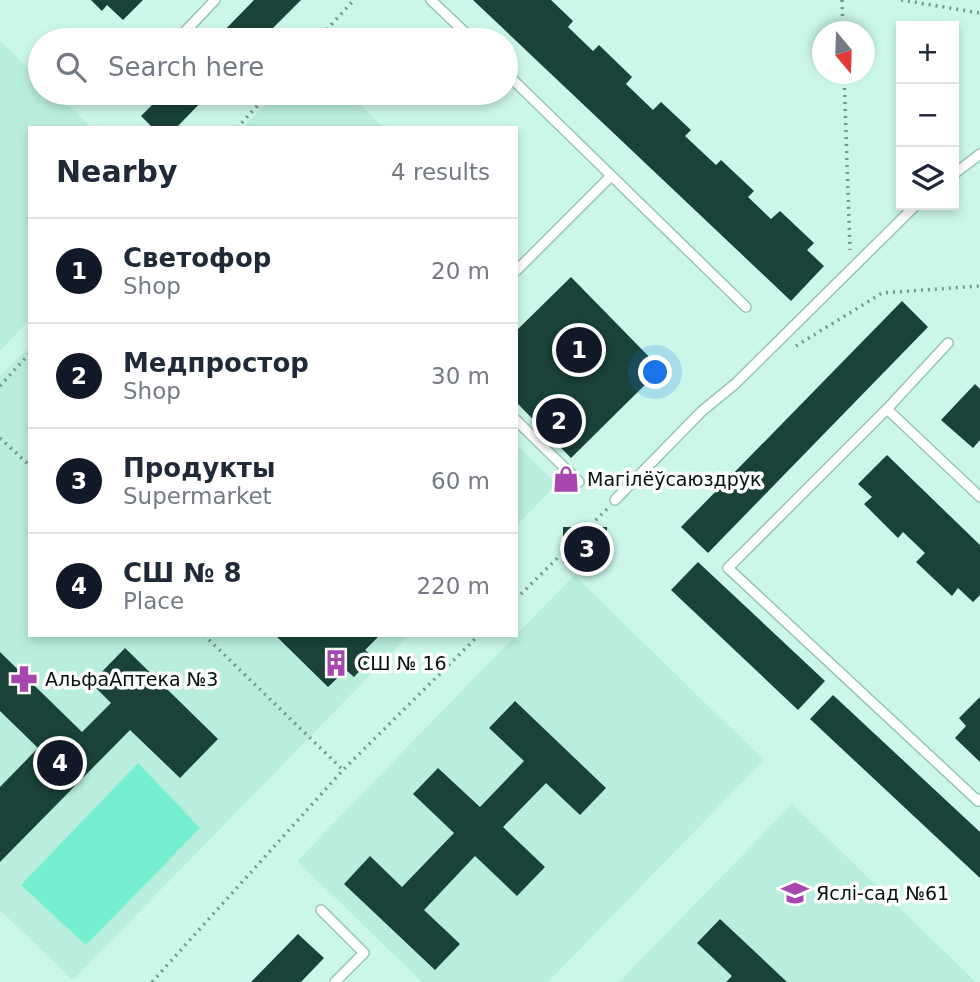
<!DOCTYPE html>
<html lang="en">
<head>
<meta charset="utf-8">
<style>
	body { margin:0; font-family:"DejaVu Sans",sans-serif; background:#f6f6f7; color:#1f2937 }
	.controls { position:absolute; right:21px; top:21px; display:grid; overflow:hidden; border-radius:0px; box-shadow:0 4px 10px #0003 }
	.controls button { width:63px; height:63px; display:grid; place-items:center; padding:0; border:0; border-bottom:2px solid #e0e1e3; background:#fff; color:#1f2937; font:35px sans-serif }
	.compass { position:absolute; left:812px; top:21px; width:63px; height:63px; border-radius:50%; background:#fff; box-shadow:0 4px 10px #0003; rotate:161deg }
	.you { position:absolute; left:656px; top:373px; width:24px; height:24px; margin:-18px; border:5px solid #fff; border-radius:50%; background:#1a73e8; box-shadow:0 0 0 10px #1a73e833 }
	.badge { display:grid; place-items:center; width:46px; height:46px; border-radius:50%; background:#111827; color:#fff; font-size:23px; font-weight:700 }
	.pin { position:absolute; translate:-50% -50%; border:4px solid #fff; box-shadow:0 2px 7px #0006 }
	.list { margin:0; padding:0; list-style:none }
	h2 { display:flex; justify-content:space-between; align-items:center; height:91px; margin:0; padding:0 28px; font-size:30px }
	h2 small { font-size:23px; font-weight:400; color:#747a83 }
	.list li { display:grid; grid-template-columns:46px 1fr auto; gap:21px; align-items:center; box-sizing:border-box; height:105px; padding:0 28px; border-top:2px solid #e0e1e3 }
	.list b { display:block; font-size:26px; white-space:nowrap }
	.list p { margin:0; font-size:23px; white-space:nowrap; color:#747a83 }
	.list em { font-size:23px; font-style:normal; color:#747a83 }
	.icon { flex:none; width:38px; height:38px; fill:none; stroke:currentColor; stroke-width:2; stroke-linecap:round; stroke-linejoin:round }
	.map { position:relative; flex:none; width:980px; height:982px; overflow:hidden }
	.search { position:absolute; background:#fff; box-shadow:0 4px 10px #0003; left:28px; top:28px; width:490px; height:77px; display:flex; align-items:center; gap:18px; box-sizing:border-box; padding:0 24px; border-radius:38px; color:#747a83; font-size:26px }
	.panel { position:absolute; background:#fff; box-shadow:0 4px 10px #0003; left:28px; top:126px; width:490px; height:511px; border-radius:0px }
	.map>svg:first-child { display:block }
</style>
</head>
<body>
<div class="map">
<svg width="980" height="982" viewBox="0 0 980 982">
	<rect width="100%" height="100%" fill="#cbf7ea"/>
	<!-- built -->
	<g fill="#b9eede">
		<path d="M0,41L40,79V93H55L92,128H30V319L0,351Z"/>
		<path d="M277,93H348L384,128H242Z"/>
		<path d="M30,346V635H409L73,980L0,910V376Z"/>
		<path d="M516,444L557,484L516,526Z"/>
		<path d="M574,575L764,760L548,982H422L297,861Z"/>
		<path d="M792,804L976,982H619Z"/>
	</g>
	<!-- green -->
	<path fill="#75efd0" d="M138,763L200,828L86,945L21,885Z"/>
	<!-- building -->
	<g fill="#1a4238">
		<path d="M91,0H143L123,20L107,5L102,11Z"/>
		<path d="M254,0H301L261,40H215Z"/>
		<path d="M473,0H551L573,21L568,27L593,51L599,45L632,77L626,84L653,110L661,102L691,130L685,136L716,165L721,160L754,191L748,197L771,219L780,211L814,243L807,250L824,266L791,301Z"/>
		<path d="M164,93H210L176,128H153L141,116Z"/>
		<path d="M571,277L661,369L571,458L516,402V331Z"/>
		<path d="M902,301L928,327L708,553L681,527Z"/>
		<path d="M975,384L980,389V440L973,448L941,420Z"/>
		<path d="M887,455L980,545V595L973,602L958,588L952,596L916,562L925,553L903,532L898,538L864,504L872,497L858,484Z"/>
		<rect x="563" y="527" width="44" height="36"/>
		<path d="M698,562L825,681L798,710L671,590Z"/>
		<path d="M275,635H376L378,637L365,650L373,657L354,677L346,670L328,687Z"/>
		<path d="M125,648L218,739L180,778L130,730L0,862V787L38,748L0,711V652L82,732L111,703L91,683Z"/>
		<path d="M833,695L980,832V878L810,719Z"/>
		<path d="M980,697V762L955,738L966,726L959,718Z"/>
		<path d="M515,701L606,788L580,815L546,783L503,827L545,867L517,896L475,856L424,910L460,944L435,970L344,884L370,856L402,887L454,833L413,794L438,768L480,807L524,761L489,728Z"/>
		<path d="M720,919L787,982H726L732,976L697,943Z"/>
		<path d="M298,934L324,958L301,982H251Z"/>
	</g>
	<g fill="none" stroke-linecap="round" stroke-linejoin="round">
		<defs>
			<g id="service">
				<path d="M431,0L473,40"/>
				<path d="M177,40L215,0"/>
				<path d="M506,73L746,307"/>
				<path d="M954,174L980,154"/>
				<path d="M516,271L611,176"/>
				<path d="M887,409L948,343"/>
				<path d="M516,420L579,482"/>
				<path d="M980,497L887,409L728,568L978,801L980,799"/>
				<path d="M615,500L702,411L735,384L916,205"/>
				<path d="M321,910L364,953L335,982"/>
			</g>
		</defs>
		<!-- service casing -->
		<use href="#service" stroke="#9ac4b8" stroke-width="12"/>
		<!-- path -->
		<g stroke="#76958c" stroke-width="3.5" stroke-dasharray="2 5" stroke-linecap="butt">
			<path d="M842,0L843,32"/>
			<path d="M901,0L980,13"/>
			<path d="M317,40L354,0"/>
			<path d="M844,74L850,250"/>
			<path d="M237,128L269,93"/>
			<path d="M796,346L882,293L980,286"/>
			<path d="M0,386L30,353"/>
			<path d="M0,438L30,466"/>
			<path d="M516,599L607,509"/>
			<path d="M204,635L343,770"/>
			<path d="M152,982L343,770L479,635"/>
		</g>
		<!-- service -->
		<use href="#service" stroke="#fff" stroke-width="9"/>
	</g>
	<!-- icons -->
	<defs>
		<symbol id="shop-bare" viewBox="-9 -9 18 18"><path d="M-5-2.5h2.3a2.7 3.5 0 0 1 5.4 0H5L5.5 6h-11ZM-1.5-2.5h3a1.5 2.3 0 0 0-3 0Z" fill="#a646ae" stroke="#fff" stroke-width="2.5" paint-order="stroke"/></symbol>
		<symbol id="building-bare" viewBox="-9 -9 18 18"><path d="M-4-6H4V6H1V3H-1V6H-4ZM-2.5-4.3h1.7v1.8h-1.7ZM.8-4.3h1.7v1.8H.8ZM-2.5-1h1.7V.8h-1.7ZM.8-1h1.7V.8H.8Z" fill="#a646ae" stroke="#fff" stroke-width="2.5" paint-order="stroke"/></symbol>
		<symbol id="pharmacy-bare" viewBox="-9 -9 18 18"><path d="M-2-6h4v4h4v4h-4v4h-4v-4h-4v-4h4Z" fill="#a646ae" stroke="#fff" stroke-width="2.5" paint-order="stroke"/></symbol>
		<symbol id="school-bare" viewBox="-9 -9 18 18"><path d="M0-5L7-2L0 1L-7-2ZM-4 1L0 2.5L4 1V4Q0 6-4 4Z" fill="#a646ae" stroke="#fff" stroke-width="2.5" paint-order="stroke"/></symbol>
	</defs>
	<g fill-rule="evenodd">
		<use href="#shop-bare" x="547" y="460" width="38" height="38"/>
		<use href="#building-bare" x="317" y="644" width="38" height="38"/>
		<use href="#pharmacy-bare" x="5" y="660" width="38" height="38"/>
		<use href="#school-bare" x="776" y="874" width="38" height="38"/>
	</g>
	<g text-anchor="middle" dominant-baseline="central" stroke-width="7" stroke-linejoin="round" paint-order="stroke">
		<!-- poi labels -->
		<g font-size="19" fill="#03120e" stroke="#fff" text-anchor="start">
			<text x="587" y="479">Магілёўсаюздрук</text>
			<text x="357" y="663">СШ № 16</text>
			<text x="45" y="679">АльфаАптека №3</text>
			<text x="816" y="893">Яслі-сад №61</text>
		</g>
	</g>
</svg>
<div class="controls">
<button>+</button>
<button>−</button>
<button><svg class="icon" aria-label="layers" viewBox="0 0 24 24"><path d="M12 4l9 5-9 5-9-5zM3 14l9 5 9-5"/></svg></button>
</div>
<svg class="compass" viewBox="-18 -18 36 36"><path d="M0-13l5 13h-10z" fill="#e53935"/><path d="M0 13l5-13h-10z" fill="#747a83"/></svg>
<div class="you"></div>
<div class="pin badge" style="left:579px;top:350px">1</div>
<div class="pin badge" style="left:559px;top:421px">2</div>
<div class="pin badge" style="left:587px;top:549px">3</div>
<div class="pin badge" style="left:60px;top:763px">4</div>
<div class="search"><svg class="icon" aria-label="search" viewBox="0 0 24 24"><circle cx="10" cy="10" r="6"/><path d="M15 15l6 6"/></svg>Search here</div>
<section class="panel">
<h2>Nearby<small>4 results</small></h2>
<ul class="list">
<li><span class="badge">1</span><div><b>Светофор</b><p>Shop</p></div><em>20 m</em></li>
<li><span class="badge">2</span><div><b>Медпростор</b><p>Shop</p></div><em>30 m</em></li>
<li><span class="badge">3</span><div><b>Продукты</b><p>Supermarket</p></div><em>60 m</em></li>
<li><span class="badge">4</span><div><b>СШ № 8</b><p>Place</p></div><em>220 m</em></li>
</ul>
</section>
</div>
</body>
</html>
